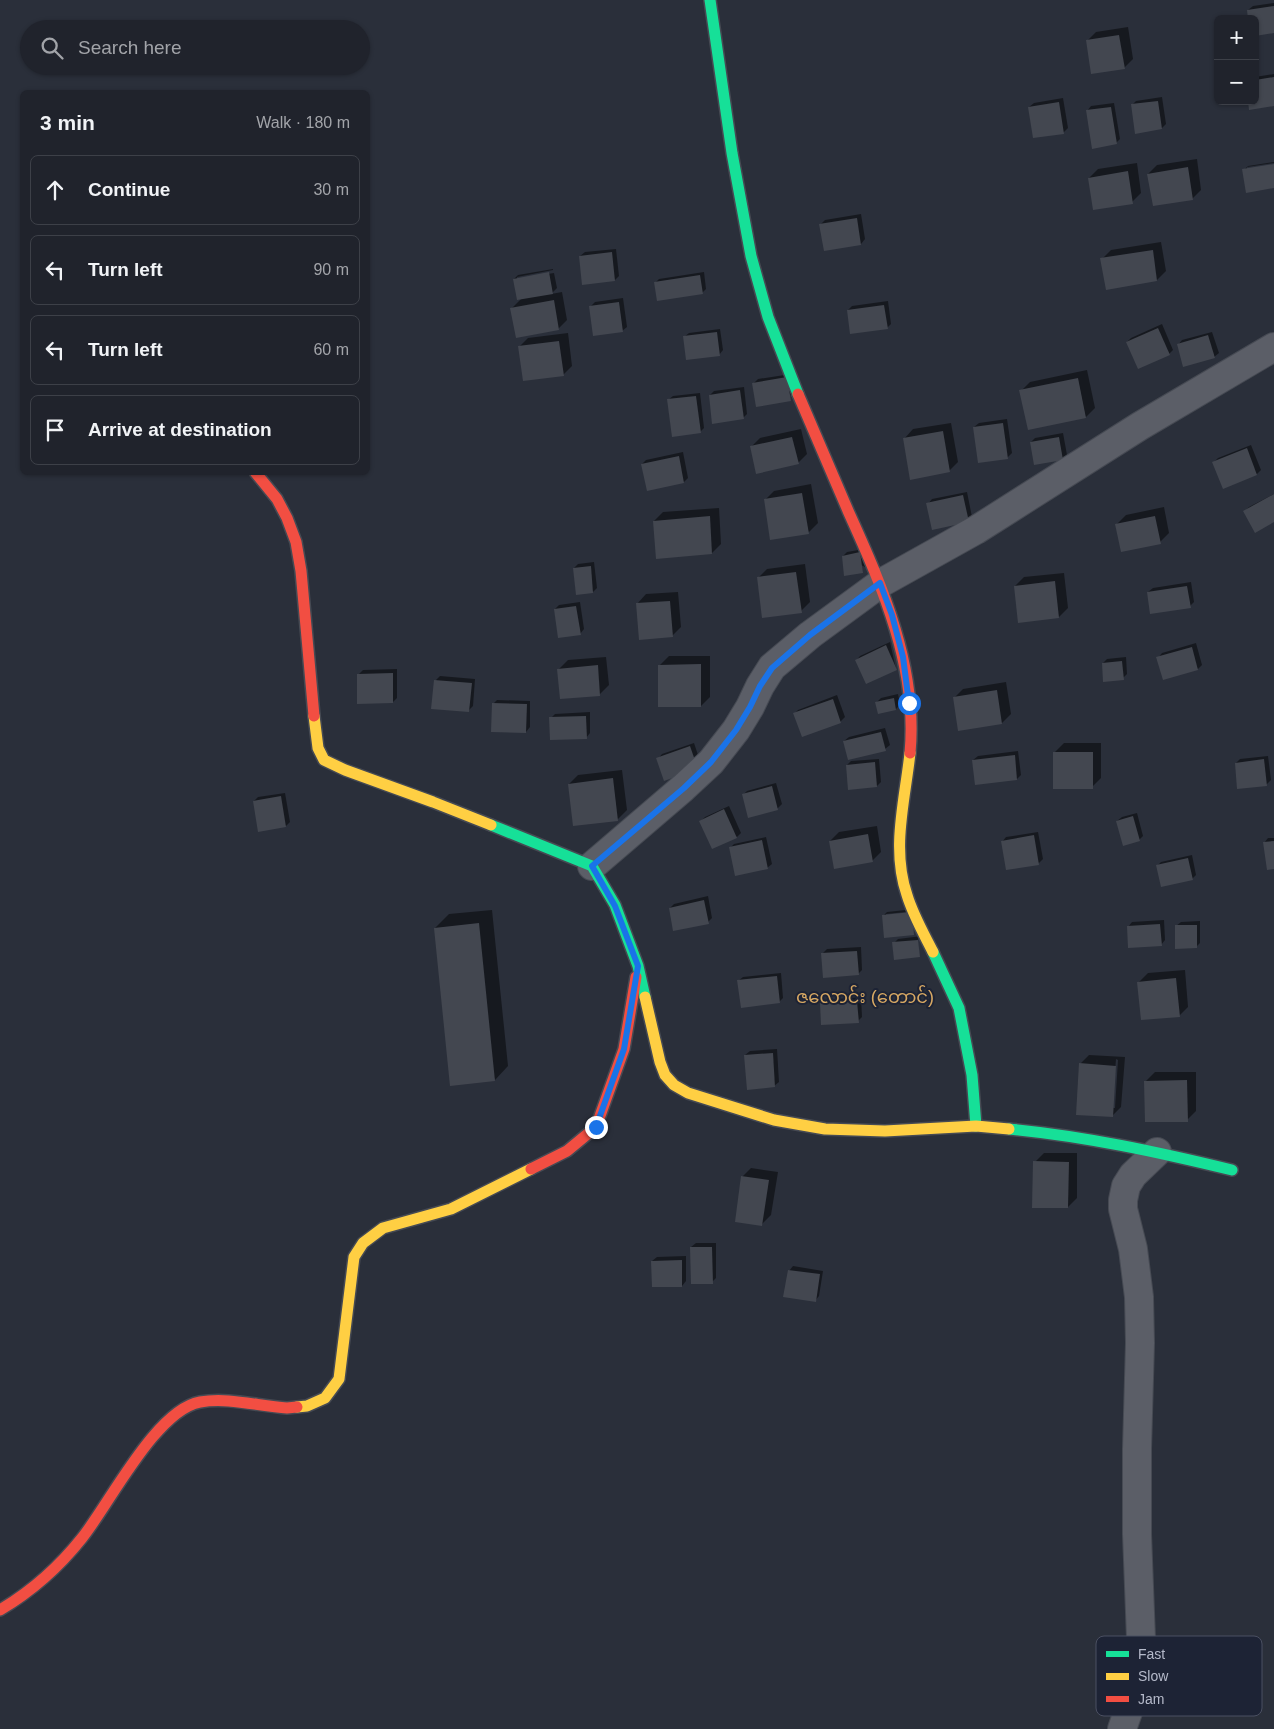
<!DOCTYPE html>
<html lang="en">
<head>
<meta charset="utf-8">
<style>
	body { margin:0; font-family:Arial,"Noto Sans Myanmar",sans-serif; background:#282b34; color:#f1f3f6 }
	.controls { position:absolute; right:15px; top:15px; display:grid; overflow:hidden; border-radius:8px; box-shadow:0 1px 4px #0004 }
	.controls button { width:45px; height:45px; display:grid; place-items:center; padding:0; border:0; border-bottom:1px solid #3d4048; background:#20232c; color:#f1f3f6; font:25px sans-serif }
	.stop { position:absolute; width:15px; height:15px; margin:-11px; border:4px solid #1a73e8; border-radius:50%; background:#fff }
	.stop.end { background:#1a73e8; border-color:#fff; box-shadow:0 1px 5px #0008 }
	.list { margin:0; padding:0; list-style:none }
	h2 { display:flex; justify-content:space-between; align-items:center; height:65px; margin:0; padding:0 20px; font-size:21px }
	h2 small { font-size:16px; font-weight:400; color:#a2a4a9 }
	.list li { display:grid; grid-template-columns:32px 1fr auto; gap:15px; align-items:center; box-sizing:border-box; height:70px; margin:0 10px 10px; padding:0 10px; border:1px solid #3d4048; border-radius:8px }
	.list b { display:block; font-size:19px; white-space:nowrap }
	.list em { font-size:16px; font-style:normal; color:#a2a4a9 }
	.icon { flex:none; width:28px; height:28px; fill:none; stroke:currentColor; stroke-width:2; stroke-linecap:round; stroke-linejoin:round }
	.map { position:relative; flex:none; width:1274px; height:1729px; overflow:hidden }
	.search { position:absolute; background:#20232c; box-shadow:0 1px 4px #0004; left:20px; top:20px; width:350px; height:55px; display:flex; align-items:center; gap:12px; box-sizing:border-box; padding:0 18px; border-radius:28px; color:#a2a4a9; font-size:19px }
	.panel { position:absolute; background:#20232c; box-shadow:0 1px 4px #0004; left:20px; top:90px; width:350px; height:385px; border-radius:8px }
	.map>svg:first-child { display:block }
</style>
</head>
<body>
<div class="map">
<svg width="1274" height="1729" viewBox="0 0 1274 1729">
	<rect width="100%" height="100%" fill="#2a2f3a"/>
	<!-- shadow -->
	<g fill="#0007" fill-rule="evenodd">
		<path d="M1274,3V32L1255,19L1248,10L1253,6Z"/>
		<path d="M1128,27L1133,59L1124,68L1087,41L1096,32Z"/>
		<path d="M1274,74V105L1255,101V77Z"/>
		<path d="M1162,97L1166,124L1162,128L1136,132L1132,105L1136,101Z"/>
		<path d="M1063,98L1068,128L1064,132L1034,137L1029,107L1034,103Z"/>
		<path d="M1114,103L1120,139L1116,143L1087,111L1091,106Z"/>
		<path d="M1197,159L1201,190L1192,199L1148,174L1157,165Z"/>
		<path d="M1274,162V163L1247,167V170L1274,166V187L1244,170L1248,166Z"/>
		<path d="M1137,163L1141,193L1132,202L1089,178L1098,169Z"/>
		<path d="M861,214L865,239L861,244L825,249L821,224L825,220Z"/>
		<path d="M1161,242L1166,271L1157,280L1102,259L1111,250Z"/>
		<path d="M616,249L619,276L615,280L580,256L585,252Z"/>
		<path d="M553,269V270L517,277V279L554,273L557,288L551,294L562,292L567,320L558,329L512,308L522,298L514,279L518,275Z"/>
		<path d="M704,272L706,289L702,293L655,283L659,279Z"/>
		<path d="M623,298L627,327L622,331L591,306L595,302Z"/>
		<path d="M888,301L891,324L887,328L848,310L852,306Z"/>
		<path d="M1162,324L1173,350L1169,354L1127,342L1131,338Z"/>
		<path d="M720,329L723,350L719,355L684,337L689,333Z"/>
		<path d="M1212,332L1219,353L1214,357L1178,345L1182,340Z"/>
		<path d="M568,333L572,366L563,375L519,347L528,338Z"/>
		<path d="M1087,370L1095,408L1086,417L1021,391L1030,382Z"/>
		<path d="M791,374L795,396L753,384L758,379Z"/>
		<path d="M744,387L747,414L743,418L710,395L714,391Z"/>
		<path d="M700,393L704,428L700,432L668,400L673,396Z"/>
		<path d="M1007,419L1012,453L1007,458L974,427L979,423Z"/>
		<path d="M951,423L958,462L949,471L904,439L913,429Z"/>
		<path d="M801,429L807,454L798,463L751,447L760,438Z"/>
		<path d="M1063,433L1067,455L1063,459L1031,442L1035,438Z"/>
		<path d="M1251,445L1261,470L1257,474L1214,462L1218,458Z"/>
		<path d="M683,452L688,478L684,482L642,464L646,460Z"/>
		<path d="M811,484L818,523L809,532L765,500L774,491Z"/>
		<path d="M967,492L972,517L968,521L928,504L932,499Z"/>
		<path d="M1274,494V521L1245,511L1249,507Z"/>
		<path d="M1164,507L1169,533L1160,542L1117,524L1126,515Z"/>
		<path d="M719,508L721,544L712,553L654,521L663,512Z"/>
		<path d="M864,549L867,568L843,556L847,552Z"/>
		<path d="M594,562L597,588L593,592L574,568L578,564Z"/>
		<path d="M805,564L810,602L801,611L758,578L767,569Z"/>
		<path d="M1064,573L1068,608L1059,617L1015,586L1024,577Z"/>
		<path d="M1191,582L1194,602L1190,606L1148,592L1153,588Z"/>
		<path d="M678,592L681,627L672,636L637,604L646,594Z"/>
		<path d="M580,602L584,629L580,634L555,609L559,605Z"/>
		<path d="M890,642L896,669L856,661L860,656Z"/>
		<path d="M1196,643L1202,665L1198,669L1158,658L1162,653Z"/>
		<path d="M669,656H710V697L701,706L660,665Z"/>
		<path d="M606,657L609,685L600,694L559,669L568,660Z"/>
		<path d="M1126,657L1127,674L1123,678L1103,663L1107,659Z"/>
		<path d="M397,669V698L393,702L359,674L363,670Z"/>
		<path d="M440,676L475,679L473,706L468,711L436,680Z"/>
		<path d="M1006,682L1011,714L1002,723L954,698L963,689Z"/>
		<path d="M898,694L900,705L896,709L877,702L881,698Z"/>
		<path d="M837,695L845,717L840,722L794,714L798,710Z"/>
		<path d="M497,700L530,701V727L526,732L493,704Z"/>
		<path d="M590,712V733L586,738L551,718L555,714Z"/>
		<path d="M885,728L890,745L885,749L844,741L849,737Z"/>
		<path d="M694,743L701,764L658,759L662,754Z"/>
		<path d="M1064,743H1101V778L1092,787L1055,752Z"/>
		<path d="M1018,751L1021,775L1017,779L973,760L978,756Z"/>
		<path d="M1268,756L1271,780L1267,784L1238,788L1236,763L1240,759Z"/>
		<path d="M879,759L881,782L877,786L847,765L851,761Z"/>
		<path d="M622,770L627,810L618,819L569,784L578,775Z"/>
		<path d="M776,783L782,804L778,808L749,816L743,795L747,791Z"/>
		<path d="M285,793L290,822L286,826L254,801L258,797Z"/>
		<path d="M729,806L741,833L737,837L701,821L705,817Z"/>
		<path d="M1137,813L1143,836L1139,840L1117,821L1122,817Z"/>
		<path d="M877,826L881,852L872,861L830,841L839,832Z"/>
		<path d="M1038,832L1043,859L1039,863L1002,842L1006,837Z"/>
		<path d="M766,837L772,864L767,868L730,848L734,844Z"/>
		<path d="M1268,838H1274V867L1264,843Z"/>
		<path d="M1192,855L1196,875L1192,879L1157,866L1161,862Z"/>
		<path d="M708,896L712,918L708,922L670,908L674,904Z"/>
		<path d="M915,909L916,911L886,914V916H883L887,912Z"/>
		<path d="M492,910L508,1066L495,1080L435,928L449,914Z"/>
		<path d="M1164,920L1165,940L1161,945L1128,927L1132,922Z"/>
		<path d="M1200,921V943L1196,947L1176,926L1181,922Z"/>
		<path d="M922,936L895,959L894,943L898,939Z"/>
		<path d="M861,947L862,970L858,974L823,953L827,949Z"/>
		<path d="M1185,970L1188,1007L1179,1016L1139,982L1148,973Z"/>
		<path d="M781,973L783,998L779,1002L738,981L743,977Z"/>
		<path d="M861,997L862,1017L858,1021L821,1004L826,1000Z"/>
		<path d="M777,1049L779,1082L774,1086L745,1055L750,1051Z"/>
		<path d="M1089,1055L1125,1057L1121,1107L1112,1116L1080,1064ZM1116,1059L1118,1060L1115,1108H1112Z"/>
		<path d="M1155,1072H1196V1111L1187,1120L1146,1081Z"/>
		<path d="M1044,1153H1077V1198L1068,1207L1035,1162Z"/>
		<path d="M751,1168L778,1172L771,1215L762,1224L742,1177Z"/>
		<path d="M696,1243H716V1278L712,1282L691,1247Z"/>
		<path d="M686,1256V1281L682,1286L652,1261L657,1257Z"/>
		<path d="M793,1266L823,1271L819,1296L815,1301L789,1271Z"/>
	</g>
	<!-- building -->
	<g fill="#434750">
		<path d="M1274,6V33L1255,36V19H1248L1247,10Z"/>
		<path d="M1119,35L1125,69L1091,74L1086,40Z"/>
		<path d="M1274,77V106L1249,110L1248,101H1255V80Z"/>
		<path d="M1158,101L1162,129L1135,134L1131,104Z"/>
		<path d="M1059,102L1064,134L1033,138L1028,107Z"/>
		<path d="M1111,107L1117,144L1092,149L1086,110Z"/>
		<path d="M1274,164V188L1246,193L1242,169Z"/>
		<path d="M1188,167L1193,200L1153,206L1147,174Z"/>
		<path d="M1128,171L1133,204L1093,210L1088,178Z"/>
		<path d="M857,218L861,245L824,251L819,224Z"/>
		<path d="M1153,250L1157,281L1106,290L1100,258Z"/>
		<path d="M612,252L615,281L582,285L579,256Z"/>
		<path d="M549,272L553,294L517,300L513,279Z"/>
		<path d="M700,275L703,294L657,301L654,282Z"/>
		<path d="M554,300L559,330L516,338L510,308Z"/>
		<path d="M619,302L623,332L593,336L589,306Z"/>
		<path d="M884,305L888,329L850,334L847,310Z"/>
		<path d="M1158,328L1170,355L1138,369L1126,342Z"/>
		<path d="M717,332L720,356L686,360L683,336Z"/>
		<path d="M1208,335L1215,358L1183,367L1177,344Z"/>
		<path d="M559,341L564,376L523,381L518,346Z"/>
		<path d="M787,377L791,401L756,407L752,383Z"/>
		<path d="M1078,378L1086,418L1028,430L1019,390Z"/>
		<path d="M740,390L744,419L712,424L709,395Z"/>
		<path d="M696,396L701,433L672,437L667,399Z"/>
		<path d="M1003,423L1008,459L978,463L973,427Z"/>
		<path d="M943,431L950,472L910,480L903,438Z"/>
		<path d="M792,437L799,464L756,474L750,446Z"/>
		<path d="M1059,437L1063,460L1034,465L1030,442Z"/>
		<path d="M1247,448L1257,475L1223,489L1212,462Z"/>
		<path d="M679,456L684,483L647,491L641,464Z"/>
		<path d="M802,493L809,534L770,540L764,499Z"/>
		<path d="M1274,494V522L1255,533L1243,511Z"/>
		<path d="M963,495L969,522L932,530L926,503Z"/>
		<path d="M710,516L712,554L656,559L653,521Z"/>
		<path d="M1155,516L1161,544L1121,552L1115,524Z"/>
		<path d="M860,552L863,573L844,576L842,556Z"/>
		<path d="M591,566L593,593L576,595L573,568Z"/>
		<path d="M796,572L802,613L762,618L757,577Z"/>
		<path d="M1055,581L1059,618L1018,623L1014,586Z"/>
		<path d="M1187,586L1191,608L1150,614L1147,592Z"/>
		<path d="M670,601L673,637L639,640L636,603Z"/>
		<path d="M576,606L581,635L558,638L554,609Z"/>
		<path d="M886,645L897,670L866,684L855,660Z"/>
		<path d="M1192,647L1198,670L1163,680L1156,657Z"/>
		<path d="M1122,661L1124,680L1103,682L1102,663Z"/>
		<path d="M701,664V707H658V665Z"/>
		<path d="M598,665L600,696L560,699L557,669Z"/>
		<path d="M393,673V703L357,704V674Z"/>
		<path d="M434,680L472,683L469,712L431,709Z"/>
		<path d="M997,690L1002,724L958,731L953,697Z"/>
		<path d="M894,698L896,710L878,714L875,702Z"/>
		<path d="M833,699L841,723L802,737L793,713Z"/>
		<path d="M492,703L527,704L526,733L491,732Z"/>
		<path d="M586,716L587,739L550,740L549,717Z"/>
		<path d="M881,732L886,751L848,760L843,741Z"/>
		<path d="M690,746L698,769L664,781L656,758Z"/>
		<rect x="1053" y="752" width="40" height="37"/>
		<path d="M1015,755L1017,780L975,785L972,760Z"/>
		<path d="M1264,759L1267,786L1237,789L1235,763Z"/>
		<path d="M875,762L877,787L848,790L846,765Z"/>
		<path d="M613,778L618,821L573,826L568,784Z"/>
		<path d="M772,786L778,810L748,818L742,794Z"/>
		<path d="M281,796L286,827L258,832L253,801Z"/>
		<path d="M724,809L737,838L712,849L699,821Z"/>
		<path d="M1133,816L1140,841L1123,846L1116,821Z"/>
		<path d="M868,834L873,862L834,869L829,841Z"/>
		<path d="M1034,835L1039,865L1006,870L1001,841Z"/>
		<path d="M762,840L768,869L735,876L729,847Z"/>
		<path d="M1274,841V869L1267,870L1263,842Z"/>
		<path d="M1188,858L1193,880L1161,887L1156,865Z"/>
		<path d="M704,900L709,924L673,931L669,908Z"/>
		<path d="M912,912L914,935L884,938L882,915Z"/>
		<path d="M479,923L495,1081L450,1086L434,928Z"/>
		<path d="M1160,924L1162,946L1128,948L1127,926Z"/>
		<path d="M1175,925H1197V948L1175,949Z"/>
		<path d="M918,940L920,957L894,960L892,942Z"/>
		<path d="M857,951L859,975L823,978L821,953Z"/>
		<path d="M777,976L780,1003L741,1008L737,980Z"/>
		<path d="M1176,978L1180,1017L1141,1020L1137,982Z"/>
		<path d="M857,1001L859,1023L821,1025L820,1003Z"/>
		<path d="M773,1053L775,1087L747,1090L744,1055Z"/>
		<path d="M1079,1063L1116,1066L1113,1117L1076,1115Z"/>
		<path d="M1187,1080L1188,1122H1145L1144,1081Z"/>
		<path d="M1033,1161L1069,1162L1068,1208H1032Z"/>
		<path d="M741,1176L769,1180L762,1226L735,1222Z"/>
		<path d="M690,1247H712L713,1284H691Z"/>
		<path d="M682,1260V1287H652L651,1261Z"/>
		<path d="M788,1270L820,1274L816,1302L783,1297Z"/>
	</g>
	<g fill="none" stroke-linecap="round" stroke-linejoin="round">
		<defs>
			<g id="street">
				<path d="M592,866L683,788L711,762L736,730L750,707L760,686L772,667L810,635L881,583L976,530L1140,426L1274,347"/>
				<path d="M1122,1729L1136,1689L1142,1665L1137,1534V1449L1140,1343L1139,1297L1133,1249L1123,1209V1200L1126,1186L1133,1175L1157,1152"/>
			</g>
			<g id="fast">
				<path d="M710,0L732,153L751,256L768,317L798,394"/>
				<path d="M491,825L592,866L615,905L638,966L645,997"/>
				<path d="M933,952L959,1008L972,1075L976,1126"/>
				<path d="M1009,1129C1084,1136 1158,1152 1232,1170"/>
			</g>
			<g id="slow">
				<path d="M314,716L318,748L324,760L345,770L433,802L491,825"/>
				<path d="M910,753C905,800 891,849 907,895C913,915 924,934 933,952"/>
				<path d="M645,997L660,1062L665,1075L674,1085L688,1093L774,1120L825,1129L885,1131L976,1126L1009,1129"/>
				<path d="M297,1407L307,1406L325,1398L339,1379L354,1257L363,1243L383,1228L451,1209L531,1169"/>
			</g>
			<g id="jam">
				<path d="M798,394C815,434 832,473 849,513C883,588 918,668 910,753"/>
				<path d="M255,472L277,499L287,518L296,542L301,571L314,716"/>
				<path d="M531,1169L567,1151L596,1127L624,1049L636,977"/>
				<path d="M0,1610C32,1591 59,1567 82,1538C110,1503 156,1410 200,1402C228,1397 258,1406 287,1408L297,1407"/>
			</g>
		</defs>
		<!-- street casing -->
		<use href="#street" stroke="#464a53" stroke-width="30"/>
		<!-- fast casing -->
		<use href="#fast" stroke="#464a53" stroke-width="14"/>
		<!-- slow casing -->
		<use href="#slow" stroke="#464a53" stroke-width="14"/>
		<!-- jam casing -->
		<use href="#jam" stroke="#464a53" stroke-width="14"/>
		<!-- street -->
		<use href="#street" stroke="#5b5e67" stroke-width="28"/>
		<!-- fast -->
		<use href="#fast" stroke="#16e098" stroke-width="11"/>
		<!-- slow -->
		<use href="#slow" stroke="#ffcf43" stroke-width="11"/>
		<!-- jam -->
		<use href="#jam" stroke="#f24e42" stroke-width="11"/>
	</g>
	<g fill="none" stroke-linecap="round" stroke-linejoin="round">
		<!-- route -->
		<path stroke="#1a73e8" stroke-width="6" d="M596,1127L624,1049L638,966L615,906L592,866L684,788L711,762L736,730L750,707L760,686L772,668L810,635L880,583L892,615L903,657L909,703"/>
	</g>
	<g text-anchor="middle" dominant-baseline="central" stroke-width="4" stroke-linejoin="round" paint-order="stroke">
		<!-- quarter labels -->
		<g font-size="18" fill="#d7a863" stroke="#1d2335">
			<text x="865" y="997">ဇလောင်း (တောင်)</text>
		</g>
	</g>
	<!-- legend -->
	<rect x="1096" y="1636" width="166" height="80" rx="8" fill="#1d2335" stroke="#4b5062" stroke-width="1"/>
	<rect x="1106" y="1651" width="23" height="6" fill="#16e098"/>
	<rect x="1106" y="1673" width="23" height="7" fill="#ffcf43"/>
	<rect x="1106" y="1696" width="23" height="6" fill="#f24e42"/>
	<g font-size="14" fill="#b5baca">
		<text x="1138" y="1659">Fast</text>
		<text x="1138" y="1681">Slow</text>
		<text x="1138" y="1704">Jam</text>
	</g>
</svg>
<div class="controls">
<button>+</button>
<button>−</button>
</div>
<div class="stop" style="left:909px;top:703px"></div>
<div class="stop end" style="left:596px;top:1127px"></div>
<div class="search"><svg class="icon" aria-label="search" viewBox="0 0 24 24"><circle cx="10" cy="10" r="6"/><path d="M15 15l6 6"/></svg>Search here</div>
<section class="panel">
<h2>3 min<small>Walk · 180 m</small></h2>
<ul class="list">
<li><svg class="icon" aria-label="ahead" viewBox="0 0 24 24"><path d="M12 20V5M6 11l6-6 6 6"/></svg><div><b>Continue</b></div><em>30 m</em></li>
<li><svg class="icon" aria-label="left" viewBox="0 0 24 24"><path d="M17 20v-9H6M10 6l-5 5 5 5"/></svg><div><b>Turn left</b></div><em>90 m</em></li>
<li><svg class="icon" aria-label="left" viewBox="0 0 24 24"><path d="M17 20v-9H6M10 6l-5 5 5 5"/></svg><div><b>Turn left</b></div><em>60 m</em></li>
<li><svg class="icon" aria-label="arrive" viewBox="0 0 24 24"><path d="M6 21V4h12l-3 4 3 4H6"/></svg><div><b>Arrive at destination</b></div></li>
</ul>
</section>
</div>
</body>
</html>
